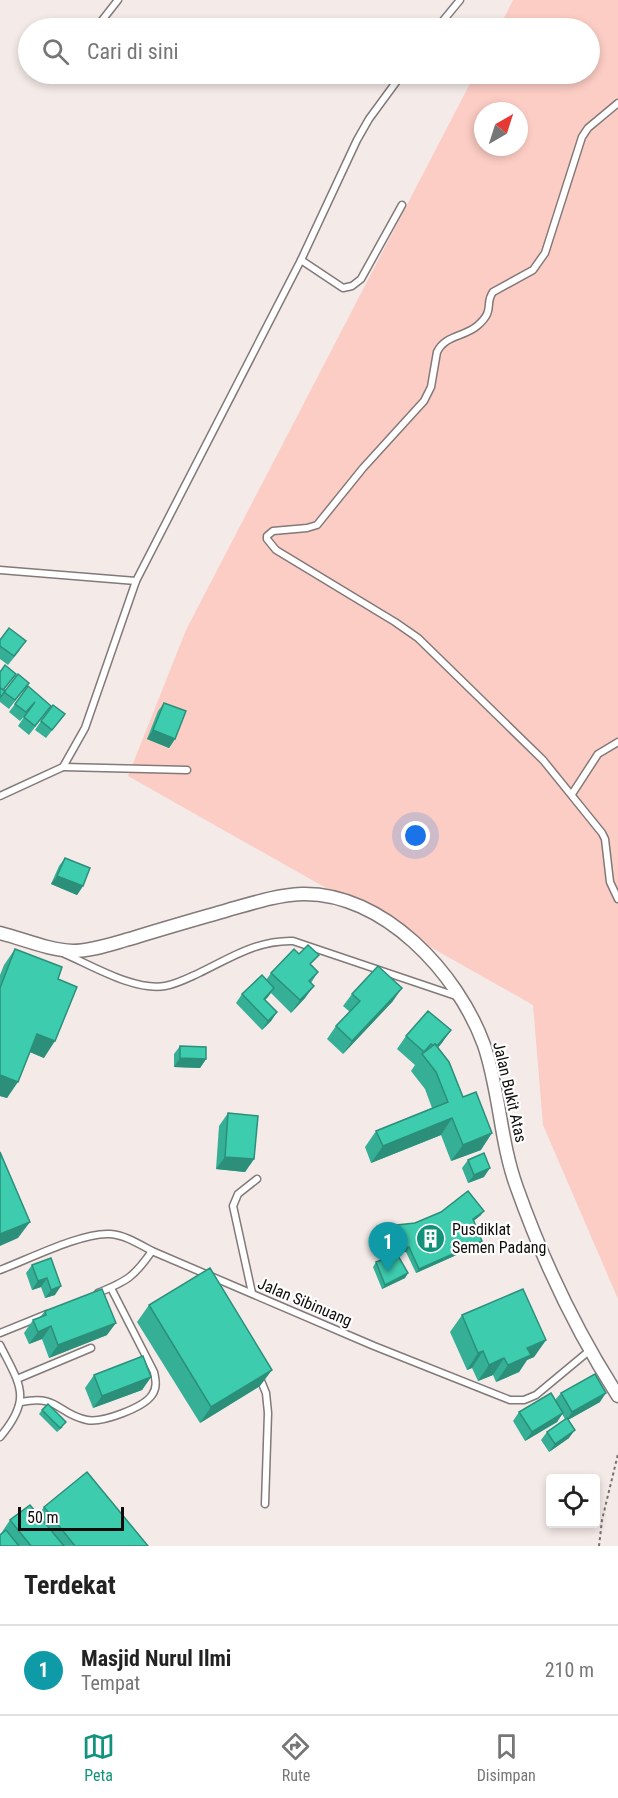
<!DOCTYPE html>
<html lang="id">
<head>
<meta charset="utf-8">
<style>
	body { margin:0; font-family:"Roboto Condensed",sans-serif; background:#f2f2f2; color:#222 }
	.controls { position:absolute; right:18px; bottom:18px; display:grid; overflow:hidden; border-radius:6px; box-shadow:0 3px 9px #0003 }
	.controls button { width:54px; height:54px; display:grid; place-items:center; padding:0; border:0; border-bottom:2px solid #e0e0e0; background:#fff; color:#222; font:30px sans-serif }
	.compass { position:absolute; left:474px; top:102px; width:54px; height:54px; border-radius:50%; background:#fff; box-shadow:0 3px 9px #0003; rotate:39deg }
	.scale { position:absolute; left:18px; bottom:15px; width:106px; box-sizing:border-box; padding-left:6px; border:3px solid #0f0c0b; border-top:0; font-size:16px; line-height:21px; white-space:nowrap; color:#0f0c0b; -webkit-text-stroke:4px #fff; paint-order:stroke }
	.you { position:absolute; left:416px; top:836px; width:21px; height:21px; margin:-15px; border:4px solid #fff; border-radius:50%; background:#1a73e8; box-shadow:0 0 0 9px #1a73e833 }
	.badge { display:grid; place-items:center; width:39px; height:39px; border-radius:50%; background:#11927a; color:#fff; font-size:20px; font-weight:700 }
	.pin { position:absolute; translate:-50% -50px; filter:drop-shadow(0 2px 3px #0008) }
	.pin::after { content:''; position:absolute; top:32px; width:21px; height:18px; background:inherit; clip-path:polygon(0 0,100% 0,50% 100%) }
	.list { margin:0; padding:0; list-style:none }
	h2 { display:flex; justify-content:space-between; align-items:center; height:78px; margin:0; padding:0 24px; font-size:26px }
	h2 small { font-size:20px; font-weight:400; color:#767676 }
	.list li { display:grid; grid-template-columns:39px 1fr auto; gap:18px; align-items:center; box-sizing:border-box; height:90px; padding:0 24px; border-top:2px solid #e0e0e0 }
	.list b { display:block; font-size:22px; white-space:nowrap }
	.list p { margin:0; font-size:20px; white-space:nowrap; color:#767676 }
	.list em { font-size:20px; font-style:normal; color:#767676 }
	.icon { flex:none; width:33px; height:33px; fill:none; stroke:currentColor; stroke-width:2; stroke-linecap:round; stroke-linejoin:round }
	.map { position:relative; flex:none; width:618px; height:1546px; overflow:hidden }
	.search { position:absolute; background:#fff; box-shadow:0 3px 9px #0003; left:18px; right:18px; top:18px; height:66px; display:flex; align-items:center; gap:15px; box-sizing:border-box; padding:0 21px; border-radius:33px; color:#767676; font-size:22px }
	.sheet { height:168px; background:#fff }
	nav { display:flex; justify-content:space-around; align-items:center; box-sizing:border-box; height:84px; border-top:2px solid #e0e0e0; background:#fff; font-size:16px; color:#767676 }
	nav a { display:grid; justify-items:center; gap:3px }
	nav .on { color:#11927a }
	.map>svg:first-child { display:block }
</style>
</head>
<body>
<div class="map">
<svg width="618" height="1546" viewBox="0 0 618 1546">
	<rect width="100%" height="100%" fill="#f4eae8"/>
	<!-- green -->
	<path fill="#fccdc4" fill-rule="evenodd" d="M513,0H618V1299L543,1125L533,1005L128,776L186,630L475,74H590V28H499ZM483,111H519V147H483Z"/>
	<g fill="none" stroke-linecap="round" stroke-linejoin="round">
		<defs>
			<g id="lane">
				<path d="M96,28L118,0"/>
				<path d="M437,28L460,0"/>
				<path d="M618,103L588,128L582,137L545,253L533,270L493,292C484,304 496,310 477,326C464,337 445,335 437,352L431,387L424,401L363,468L317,525L307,528L273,531L267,536V539L276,550L395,622L418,638L543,760L602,833L605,839L610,882L618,899"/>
				<path d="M301,260L343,288L352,286L361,279L402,205"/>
				<path d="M0,570L136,581"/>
				<path d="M63,767L187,770"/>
				<path d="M572,794L598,754L618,742"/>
				<path d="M0,796L63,767L85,728L136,581L301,260L357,140L369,119L402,74"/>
				<path d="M65,954C93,966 134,991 165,986C177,984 188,978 199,973C230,958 257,940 293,941L456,996"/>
				<path d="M0,1270C27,1260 82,1232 110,1234C125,1235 139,1244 152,1251L374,1346L510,1400H524L536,1395L589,1351"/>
				<path d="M98,1293C127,1281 134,1277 152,1251"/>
				<path d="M252,1293L233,1206L238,1194L257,1179"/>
				<path d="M0,1333L47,1314"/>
				<path d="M0,1345C20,1385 33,1398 0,1437"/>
				<path d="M259,1376L266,1393L268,1413L265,1504"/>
				<path d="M17,1379L91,1348"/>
				<path d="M21,1402C59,1394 57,1414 87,1420C102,1423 143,1408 152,1395C157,1388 156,1381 154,1372L111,1288"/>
			</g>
			<path id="street" d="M0,933C24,939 48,950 73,951C93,951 114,943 133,938C165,928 197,919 228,910C253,903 277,895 302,894C383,892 458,973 484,1045C500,1092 500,1142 517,1188C543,1261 576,1331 618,1396"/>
		</defs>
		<!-- lane casing -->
		<use href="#lane" stroke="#827978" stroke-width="9"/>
		<!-- street casing -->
		<use href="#street" stroke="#827978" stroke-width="15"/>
		<!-- path -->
		<path stroke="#77706f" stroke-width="2" stroke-dasharray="3 3" stroke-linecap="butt" d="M599,1546L602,1520L618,1454"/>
		<!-- lane -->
		<use href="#lane" stroke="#fff" stroke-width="6"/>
		<!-- street -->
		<use href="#street" stroke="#fff" stroke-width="12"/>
	</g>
	<!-- wall -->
	<g fill="#35af96">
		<path d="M0,640L20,650L8,665L0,659Z"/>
		<path d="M0,672L5,691L29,683L9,709L0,702Z"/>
		<path d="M164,703L175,739L169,748L147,739L158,711Z"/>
		<path d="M15,704L45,714L29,735L18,726L26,714L20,721L9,712Z"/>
		<path d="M65,714L46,738L35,730L41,721Z"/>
		<path d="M65,858L83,886L77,895L51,884L59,866Z"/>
		<path d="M15,949L58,979L44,1058L30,1052L7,1098L0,1096V975L4,965Z"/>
		<path d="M312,965L318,972L311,983L305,998L291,1013L271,993L265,1000L277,1012L271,1021L262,1030L236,1003L242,994L266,980L271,973Z"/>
		<path d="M352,994L393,1001L343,1054L327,1039L336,1026L350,1012L343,1006Z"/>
		<path d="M451,1030L438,1047L481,1150L451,1161L441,1135L371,1163L365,1147L376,1131L432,1108L425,1089L411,1071L415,1065L397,1049L406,1036Z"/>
		<path d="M180,1046L206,1059L200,1068L174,1067V1054Z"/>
		<path d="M228,1113L254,1159L245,1172L216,1169L219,1126Z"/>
		<path d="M468,1160L484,1177L468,1183L462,1168Z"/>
		<path d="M481,1215L473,1221L479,1245L416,1273L406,1252L388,1254L385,1230L388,1226Z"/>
		<path d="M51,1258L55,1295L45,1298L41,1287L32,1290L26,1273L32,1265Z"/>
		<path d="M376,1262L408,1273L405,1278L382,1289L373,1267Z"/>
		<path d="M149,1305L260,1386L200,1423L137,1322Z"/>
		<path d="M45,1311L107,1335L49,1358L42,1339L29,1344L24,1333L33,1320L40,1317Z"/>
		<path d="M462,1315L546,1340L534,1357L527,1360L519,1372L496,1382L493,1375L478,1381L472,1368L467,1370L450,1332Z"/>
		<path d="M94,1375L151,1377L142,1390L93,1408L85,1388Z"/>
		<path d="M561,1393L600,1402L568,1420L569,1438L549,1452L541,1440L547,1432L565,1419L562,1414L557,1422L525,1441L513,1421L519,1412L555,1400Z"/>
		<path d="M42,1410L63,1427L57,1432L39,1414Z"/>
		<path d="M44,1507L148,1546H0V1535L10,1520L38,1515Z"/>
	</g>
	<!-- shaded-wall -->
	<g fill="#2b8f7a">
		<path d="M153,730L175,739L169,748L147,739Z"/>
		<path d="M57,876L83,886L77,895L51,884Z"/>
		<path d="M314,986L305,998L291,1013L300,1000Z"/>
		<path d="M274,988L268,997L258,1007L264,999Z"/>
		<path d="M402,988L393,1001L343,1054L352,1041Z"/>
		<path d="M277,1012L271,1021L262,1030L268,1021Z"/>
		<path d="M451,1030L442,1043L427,1060L436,1047Z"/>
		<path d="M37,1034L55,1041L44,1058L25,1050Z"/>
		<path d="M180,1058L206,1059L200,1068L174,1067Z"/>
		<path d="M0,1075L18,1082L7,1098L0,1096Z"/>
		<path d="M452,1118L441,1135L371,1163L383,1146Z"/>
		<path d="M492,1133L481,1150L451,1161L463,1145Z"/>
		<path d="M225,1157L254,1159L245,1172L216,1169Z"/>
		<path d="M490,1168L484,1177L468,1183L474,1175Z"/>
		<path d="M484,1211L481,1215L470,1224L473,1219Z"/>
		<path d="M30,1222L18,1238L0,1246V1234Z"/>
		<path d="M482,1241L479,1245L416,1273L419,1269Z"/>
		<path d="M409,1247L406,1252L388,1254L391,1249Z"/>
		<path d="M408,1273L405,1278L382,1289L385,1285Z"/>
		<path d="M47,1278L41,1287L32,1290L38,1281Z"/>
		<path d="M61,1286L55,1295L45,1298L51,1290Z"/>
		<path d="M116,1323L107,1335L49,1358L58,1345Z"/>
		<path d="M51,1326L42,1339L29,1344L38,1332Z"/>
		<path d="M546,1340L534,1357L527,1360L519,1372L496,1382L508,1365L527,1348Z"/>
		<path d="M483,1351L472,1368L467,1370L478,1353Z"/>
		<path d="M504,1358L493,1375L478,1381L489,1365Z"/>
		<path d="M272,1370L260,1386L200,1423L211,1407Z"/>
		<path d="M151,1377L142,1390L93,1408L102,1396Z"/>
		<path d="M606,1393L600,1402L566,1421L572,1412Z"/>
		<path d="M563,1413L557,1422L525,1441L532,1432Z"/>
		<path d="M575,1430L569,1438L549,1452L555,1444Z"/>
	</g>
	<!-- building -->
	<g fill="#3eccae" stroke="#2b8f7a" stroke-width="1.5">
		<path d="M9,628L26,641L14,656L0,646V640Z"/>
		<path d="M5,665L16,674L3,690L0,688V672Z"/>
		<path d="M18,674L29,683L15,700L4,692Z"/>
		<path d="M28,686L51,706L35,726L24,717L35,702L26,712L15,704Z"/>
		<path d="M0,688L5,691L0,698Z"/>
		<path d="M164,703L186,711L175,739L153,730Z"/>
		<path d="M53,705L65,714L52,730L41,721Z"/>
		<path d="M65,858L90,868L83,886L57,876Z"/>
		<path d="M308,945L319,955L310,964L318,972L309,981L314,986L300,1000L271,973L294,949L299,954Z"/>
		<path d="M15,949L62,967L58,979L77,987L55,1041L37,1034L18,1082L0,1075V988Z"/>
		<path d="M378,966L402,988L352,1041L336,1026L360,1001L352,994Z"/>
		<path d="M262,975L274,988L264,999L277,1012L268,1021L242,994Z"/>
		<path d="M428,1011L451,1030L437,1046L435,1044L434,1046L431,1044L424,1052L406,1036Z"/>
		<path d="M435,1044L449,1062L463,1097L476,1092L492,1133L463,1145L452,1118L383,1146L376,1131L448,1102L436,1072L422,1054Z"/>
		<path d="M180,1046L206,1047V1059L180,1058Z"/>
		<path d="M228,1113L258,1116L254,1159L225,1157Z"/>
		<path d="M0,1152L30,1222L0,1234Z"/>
		<path d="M484,1153L490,1168L474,1175L468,1160Z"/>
		<path d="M468,1191L484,1211L473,1219L482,1241L419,1269L409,1247L391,1249L388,1226L415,1223L441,1212Z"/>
		<path d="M397,1254L408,1273L385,1285L376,1262Z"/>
		<path d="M51,1258L61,1286L51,1290L47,1278L38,1281L32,1265Z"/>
		<path d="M210,1268L272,1370L211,1407L149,1305Z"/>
		<path d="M102,1289L116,1323L58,1345L51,1326L38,1332L33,1320L46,1315L45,1311Z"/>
		<path d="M523,1289L546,1340L527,1348L531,1355L508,1365L504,1358L489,1365L483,1351L478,1353L462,1315Z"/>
		<path d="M143,1356L151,1377L102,1396L94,1375Z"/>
		<path d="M595,1374L606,1393L572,1412L561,1393Z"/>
		<path d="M551,1393L563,1413L532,1432L519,1412Z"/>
		<path d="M48,1404L66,1422L60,1428L42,1410Z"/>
		<path d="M567,1418L575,1430L555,1444L547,1432Z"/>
		<path d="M87,1472L148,1546H75L44,1507Z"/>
		<path d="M30,1505L64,1546H31L10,1520Z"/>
		<path d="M6,1530L19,1546H0V1535Z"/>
	</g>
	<!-- icons -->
	<defs>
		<symbol id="building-disc" viewBox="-11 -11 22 22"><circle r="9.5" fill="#11927a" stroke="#fff"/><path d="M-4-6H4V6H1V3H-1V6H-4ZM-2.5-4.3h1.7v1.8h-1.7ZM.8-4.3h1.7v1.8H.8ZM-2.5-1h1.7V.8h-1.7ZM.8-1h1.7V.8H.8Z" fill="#fff"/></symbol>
	</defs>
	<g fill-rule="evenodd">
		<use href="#building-disc" x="414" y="1222" width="33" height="33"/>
	</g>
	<g text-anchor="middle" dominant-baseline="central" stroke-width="4.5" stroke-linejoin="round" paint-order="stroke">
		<!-- street labels -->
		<g font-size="16" fill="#0f0c0b" stroke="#fff">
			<text transform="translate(510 1092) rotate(77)">Jalan Bukit Atas</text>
			<text transform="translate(305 1302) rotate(23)">Jalan Sibinuang</text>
		</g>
		<!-- poi labels -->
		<g font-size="16" fill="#0f0c0b" stroke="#fff" text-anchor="start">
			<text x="452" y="1229">Pusdiklat<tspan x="452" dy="18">Semen Padang</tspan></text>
		</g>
	</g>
</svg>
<div class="controls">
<button><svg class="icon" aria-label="locate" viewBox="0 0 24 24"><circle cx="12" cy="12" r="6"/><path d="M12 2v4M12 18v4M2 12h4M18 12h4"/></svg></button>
</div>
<svg class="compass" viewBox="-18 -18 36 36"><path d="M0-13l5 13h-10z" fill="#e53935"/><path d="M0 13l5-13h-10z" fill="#767676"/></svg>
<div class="scale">50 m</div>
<div class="you"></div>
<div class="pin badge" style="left:388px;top:1272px;background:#0f9aa8">1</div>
<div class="search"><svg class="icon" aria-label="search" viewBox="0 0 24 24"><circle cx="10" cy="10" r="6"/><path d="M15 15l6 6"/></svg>Cari di sini</div>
</div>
<section class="sheet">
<h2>Terdekat<small></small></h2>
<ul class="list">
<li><span class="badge" style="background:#0f9aa8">1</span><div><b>Masjid Nurul Ilmi</b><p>Tempat</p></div><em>210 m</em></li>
</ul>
</section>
<nav>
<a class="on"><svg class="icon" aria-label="map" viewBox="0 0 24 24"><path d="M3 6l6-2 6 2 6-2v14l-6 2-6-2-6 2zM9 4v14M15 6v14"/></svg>Peta</a>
<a><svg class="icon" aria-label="directions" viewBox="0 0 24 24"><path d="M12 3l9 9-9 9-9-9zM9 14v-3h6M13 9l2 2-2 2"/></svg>Rute</a>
<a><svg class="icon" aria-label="saved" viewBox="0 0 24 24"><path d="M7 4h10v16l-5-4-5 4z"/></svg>Disimpan</a>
</nav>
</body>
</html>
